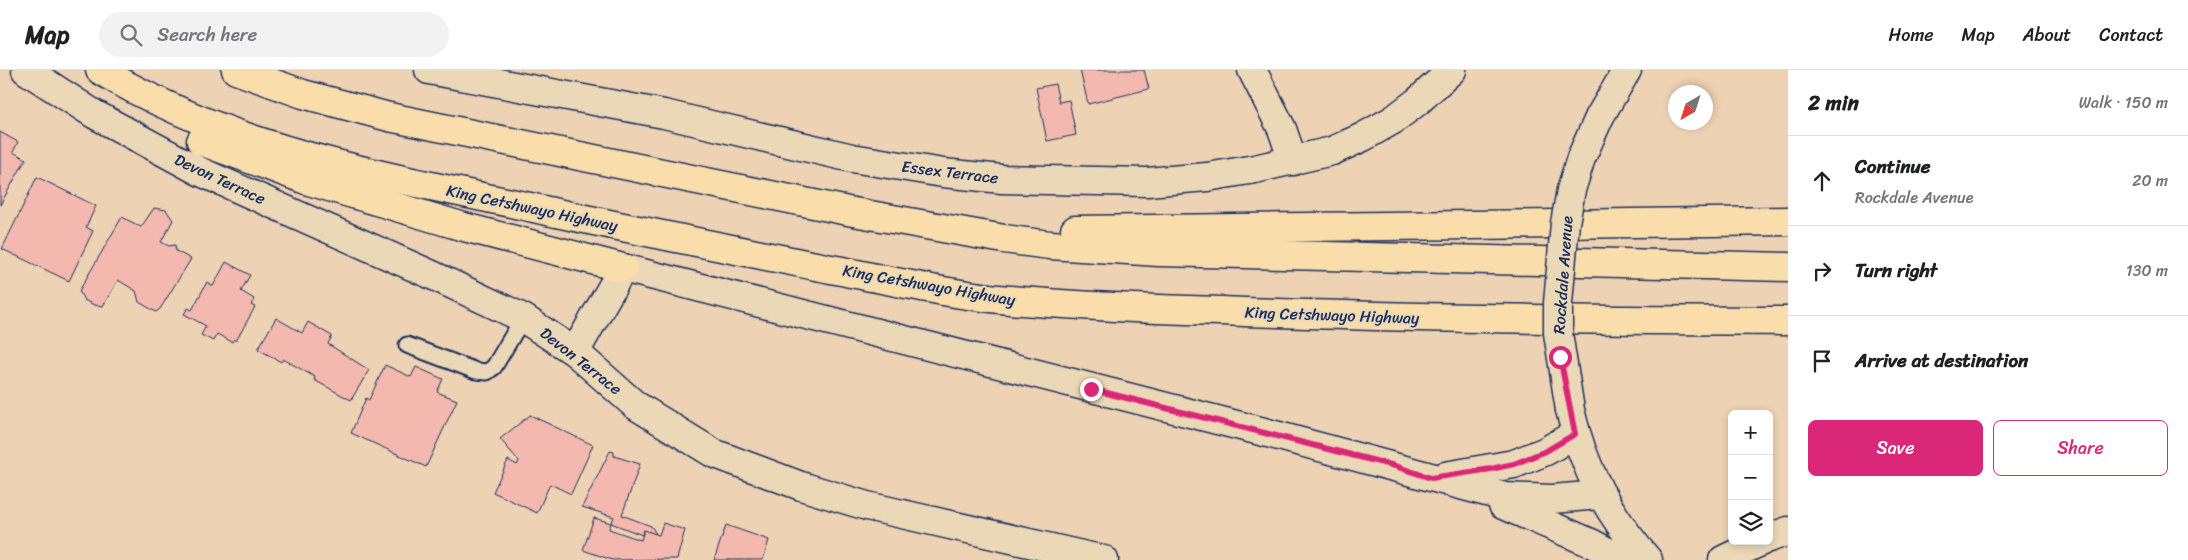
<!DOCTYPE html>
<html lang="en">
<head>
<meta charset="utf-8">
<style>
	body { margin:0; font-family:Sriracha,sans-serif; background:#f2f2f2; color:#202124 }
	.controls { position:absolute; right:15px; bottom:15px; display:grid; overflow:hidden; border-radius:8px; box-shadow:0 2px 8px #0003 }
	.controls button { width:45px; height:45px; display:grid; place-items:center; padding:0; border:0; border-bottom:1px solid #e0e0e0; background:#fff; color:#202124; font:25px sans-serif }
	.compass { position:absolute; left:1668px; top:15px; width:45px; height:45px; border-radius:50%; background:#fff; box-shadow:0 2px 8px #0003; rotate:219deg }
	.stop { position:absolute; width:15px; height:15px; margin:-11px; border:4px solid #db2777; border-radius:50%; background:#fff }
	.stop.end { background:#db2777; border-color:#fff; box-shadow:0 1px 5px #0008 }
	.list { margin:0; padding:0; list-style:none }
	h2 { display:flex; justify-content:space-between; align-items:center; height:65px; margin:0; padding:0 20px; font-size:21px }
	h2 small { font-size:16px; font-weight:400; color:#757577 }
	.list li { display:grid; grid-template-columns:32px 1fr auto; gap:15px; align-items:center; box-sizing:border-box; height:90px; padding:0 20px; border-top:1px solid #e0e0e0 }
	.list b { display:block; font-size:19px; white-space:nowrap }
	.list p { margin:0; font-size:16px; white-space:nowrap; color:#757577 }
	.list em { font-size:16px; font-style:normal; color:#757577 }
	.actions { display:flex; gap:10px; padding:15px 20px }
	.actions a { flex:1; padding:11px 0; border:1px solid #db2777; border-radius:8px; text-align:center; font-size:18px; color:#db2777 }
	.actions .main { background:#db2777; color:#fff }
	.icon { flex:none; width:28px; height:28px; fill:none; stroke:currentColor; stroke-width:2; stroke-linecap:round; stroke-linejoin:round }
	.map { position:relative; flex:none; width:1788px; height:490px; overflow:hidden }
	header { display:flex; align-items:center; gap:30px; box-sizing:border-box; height:70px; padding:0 25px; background:#fff; border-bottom:1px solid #e0e0e0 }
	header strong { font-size:24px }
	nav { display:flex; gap:28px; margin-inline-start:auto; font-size:18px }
	.search { width:350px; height:45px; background:#f2f2f2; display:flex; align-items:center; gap:12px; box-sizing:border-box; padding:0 18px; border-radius:28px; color:#757577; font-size:19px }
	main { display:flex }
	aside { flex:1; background:#fff }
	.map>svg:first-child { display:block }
</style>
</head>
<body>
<header>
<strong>Map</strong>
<div class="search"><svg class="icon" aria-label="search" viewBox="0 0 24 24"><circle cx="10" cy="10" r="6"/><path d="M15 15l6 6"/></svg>Search here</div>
<nav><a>Home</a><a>Map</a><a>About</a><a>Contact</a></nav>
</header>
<main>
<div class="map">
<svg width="1788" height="490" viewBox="0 0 1788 490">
	<rect width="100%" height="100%" fill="#edd2b4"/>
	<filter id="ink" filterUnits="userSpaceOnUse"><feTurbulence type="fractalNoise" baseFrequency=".02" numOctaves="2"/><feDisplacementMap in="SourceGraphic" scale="10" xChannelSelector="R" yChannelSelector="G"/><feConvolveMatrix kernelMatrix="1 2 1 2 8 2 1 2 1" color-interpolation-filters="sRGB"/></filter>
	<g filter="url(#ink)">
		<!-- building -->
		<g fill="#f3b8ae" stroke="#1b2f5e">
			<path d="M1080,0H1144L1149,19L1088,34Z"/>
			<path d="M1055,14L1059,32L1069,30L1076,65L1047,71L1036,18Z"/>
			<path d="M0,62L18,72L13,82L26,89L0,135Z"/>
			<path d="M37,107L96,136L86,157L93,161L69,211L2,179Z"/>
			<path d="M154,138L166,140L173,150L161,172L169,176L175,175L176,181L191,189L160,239L156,242L139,232L136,221L118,210L103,236L94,235L84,230L79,221L122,147L141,157Z"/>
			<path d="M226,192L250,205L241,221L254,229L251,235L255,237L236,271L234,269L232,272L217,264L213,271L201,265L206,256L184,244L188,238L192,240L207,212L213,216Z"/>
			<path d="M276,248L302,263L308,252L332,266L328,274L369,300L351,330L314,310L315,307L283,289L281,292L258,279Z"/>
			<path d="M385,295L411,307L416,297L443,309L437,322L457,330L426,397L351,363L366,328L369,330Z"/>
			<path d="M530,345L593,375L571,424L550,414L537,443L493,422L508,390L517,395L519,391L500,369Z"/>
			<path d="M610,381L614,382V386L640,394L622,445L651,456L657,465L644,460L642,465L611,453L614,447L582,437Z"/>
			<path d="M594,448L611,453L609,459L641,470L644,460L659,465L663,453L685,460L677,489L612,490L583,480Z"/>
			<path d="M726,455L769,470L763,490H714Z"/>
		</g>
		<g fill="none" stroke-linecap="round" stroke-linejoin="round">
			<defs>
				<path id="service" d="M407,275L476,301L487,302L494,297L523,248"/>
				<g id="minor">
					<path d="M1252,0L1282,59L1293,91"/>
					<path d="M575,282L635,335L713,383L801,416L867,436L1104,490"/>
				</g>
				<g id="tertiary">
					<path d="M26,0L94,44L201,102L432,205L523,248L575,282L623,198L1264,362L1505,427L1552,429L1600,425"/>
					<path d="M429,0L664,44L852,88L943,103L1002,109L1147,112L1207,107L1255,99L1332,81L1363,67L1393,50L1418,31L1452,0"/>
					<path d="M1600,46L1627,0"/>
					<path d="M1570,340C1584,400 1608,444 1648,490"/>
					<path d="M1445,406L1514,394L1546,381L1575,364"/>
					<path d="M1503,435L1591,473L1623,490"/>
					<path d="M1769,468L1788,461"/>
					<path d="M1723,490L1762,471"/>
				</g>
				<g id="motorway">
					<path d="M100,0C231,80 386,106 534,138C633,160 732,179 831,199C889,210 951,225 1010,230C1099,238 1189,240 1278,243C1448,249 1618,250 1788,251"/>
					<path d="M236,0L303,24L389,47L848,141L1004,169L1050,175L1159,182L1788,197"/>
					<path d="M201,71L309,111L464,157L623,198"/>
					<path d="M1075,160L1788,151"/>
				</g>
			</defs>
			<!-- service casing -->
			<use href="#service" stroke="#1b2f5e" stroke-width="19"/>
			<!-- minor casing -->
			<use href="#minor" stroke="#1b2f5e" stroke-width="31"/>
			<!-- tertiary casing -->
			<use href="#tertiary" stroke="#1b2f5e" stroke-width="31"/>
			<!-- motorway casing -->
			<use href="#motorway" stroke="#1b2f5e" stroke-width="31"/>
			<!-- service -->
			<use href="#service" stroke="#ebd8b6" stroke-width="15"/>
			<!-- minor -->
			<use href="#minor" stroke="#ebd8b6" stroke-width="28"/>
			<!-- tertiary -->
			<use href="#tertiary" stroke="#ebd8b6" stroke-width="28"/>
			<!-- motorway -->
			<use href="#motorway" stroke="#f9deab" stroke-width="28"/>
			<defs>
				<path id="tertiary-bridge" d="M1570,340L1558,263V233L1565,153L1571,120L1581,88L1600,46"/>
			</defs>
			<!-- tertiary-bridge casing -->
			<use href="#tertiary-bridge" stroke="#1b2f5e" stroke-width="31" stroke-linecap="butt"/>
			<!-- tertiary-bridge -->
			<use href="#tertiary-bridge" stroke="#ebd8b6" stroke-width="28"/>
		</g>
	</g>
	<g fill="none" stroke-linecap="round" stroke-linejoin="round" filter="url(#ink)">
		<!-- route -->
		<path stroke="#db2777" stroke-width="6" d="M1091,319L1395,396L1431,408L1491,399L1514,394L1546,381L1575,364L1560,287"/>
	</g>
	<g text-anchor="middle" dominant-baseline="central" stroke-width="4" stroke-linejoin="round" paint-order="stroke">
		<!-- street labels -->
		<g font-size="16" fill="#1b2f5e" stroke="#ebd8b6">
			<text transform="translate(950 102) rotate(7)">Essex Terrace</text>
			<text transform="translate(220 109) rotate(25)">Devon Terrace</text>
			<text transform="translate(532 138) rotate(12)">King Cetshwayo Highway</text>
			<text transform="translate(1563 205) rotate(-86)">Rockdale Avenue</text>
			<text transform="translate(929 215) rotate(10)">King Cetshwayo Highway</text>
			<text transform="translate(1332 245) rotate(2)">King Cetshwayo Highway</text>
			<text transform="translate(581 291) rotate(38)">Devon Terrace</text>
		</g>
	</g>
</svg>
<div class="controls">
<button>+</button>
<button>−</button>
<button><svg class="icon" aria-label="layers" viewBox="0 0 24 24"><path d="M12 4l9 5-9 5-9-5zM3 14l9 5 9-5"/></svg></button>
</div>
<svg class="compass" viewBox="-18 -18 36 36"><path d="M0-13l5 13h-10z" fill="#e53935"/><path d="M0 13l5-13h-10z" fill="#757577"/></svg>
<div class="stop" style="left:1560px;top:287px"></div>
<div class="stop end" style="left:1091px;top:319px"></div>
</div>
<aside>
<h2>2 min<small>Walk · 150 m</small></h2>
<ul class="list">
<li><svg class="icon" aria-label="ahead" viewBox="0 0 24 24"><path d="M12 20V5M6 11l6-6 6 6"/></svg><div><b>Continue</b><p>Rockdale Avenue</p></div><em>20 m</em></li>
<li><svg class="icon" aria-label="right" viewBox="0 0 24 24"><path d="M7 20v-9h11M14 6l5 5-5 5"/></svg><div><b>Turn right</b></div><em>130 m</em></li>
<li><svg class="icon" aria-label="arrive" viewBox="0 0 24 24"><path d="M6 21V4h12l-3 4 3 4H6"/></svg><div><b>Arrive at destination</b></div></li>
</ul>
<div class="actions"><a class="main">Save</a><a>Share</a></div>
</aside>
</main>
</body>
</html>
